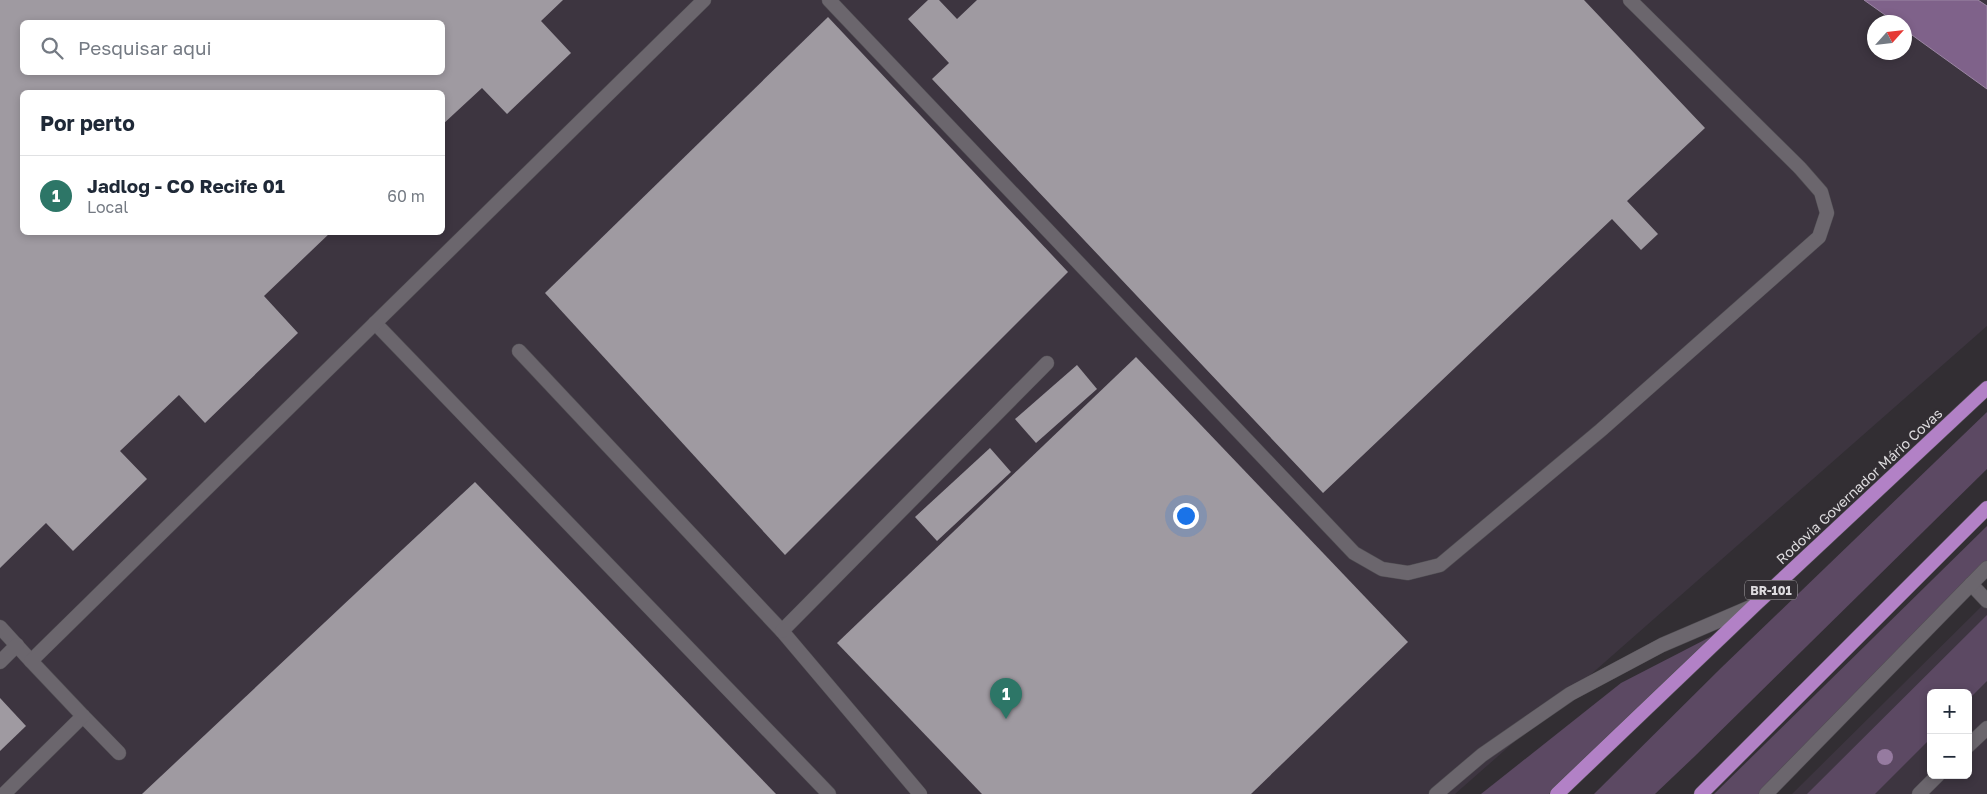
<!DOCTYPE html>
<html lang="pt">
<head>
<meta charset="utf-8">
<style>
	body { margin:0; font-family:"Golos Text",sans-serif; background:#f2f2f3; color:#1f2937 }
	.controls { position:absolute; right:15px; bottom:15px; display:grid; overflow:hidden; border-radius:8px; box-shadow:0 2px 8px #0003 }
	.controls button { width:45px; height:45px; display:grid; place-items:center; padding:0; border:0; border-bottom:1px solid #e0e1e3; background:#fff; color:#1f2937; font:25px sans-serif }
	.compass { position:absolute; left:1867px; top:15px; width:45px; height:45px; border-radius:50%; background:#fff; box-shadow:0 2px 8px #0003; rotate:63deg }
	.you { position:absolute; left:1185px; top:515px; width:18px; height:18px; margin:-12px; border:4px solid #fff; border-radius:50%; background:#1a73e8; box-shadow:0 0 0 8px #1a73e833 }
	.badge { display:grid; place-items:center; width:32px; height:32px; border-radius:50%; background:#2d7667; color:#fff; font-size:16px; font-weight:700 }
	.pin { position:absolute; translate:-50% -41px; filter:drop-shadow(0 1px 2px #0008) }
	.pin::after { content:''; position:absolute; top:26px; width:18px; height:15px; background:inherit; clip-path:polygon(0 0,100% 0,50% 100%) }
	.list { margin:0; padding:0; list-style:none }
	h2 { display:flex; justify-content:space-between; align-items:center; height:65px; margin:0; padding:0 20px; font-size:21px }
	h2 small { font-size:16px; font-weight:400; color:#747a83 }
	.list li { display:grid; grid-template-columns:32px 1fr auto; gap:15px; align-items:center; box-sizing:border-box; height:80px; padding:0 20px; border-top:1px solid #e0e1e3 }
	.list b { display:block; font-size:19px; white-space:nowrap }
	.list p { margin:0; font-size:16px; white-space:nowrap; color:#747a83 }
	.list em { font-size:16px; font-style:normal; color:#747a83 }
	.icon { flex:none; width:28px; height:28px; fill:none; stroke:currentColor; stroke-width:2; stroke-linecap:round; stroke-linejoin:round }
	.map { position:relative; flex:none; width:1987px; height:794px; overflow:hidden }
	.search { position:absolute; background:#fff; box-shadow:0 2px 8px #0003; left:20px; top:20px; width:425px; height:55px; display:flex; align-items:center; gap:12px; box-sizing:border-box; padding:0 18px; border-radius:8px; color:#747a83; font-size:19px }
	.panel { position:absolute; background:#fff; box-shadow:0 2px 8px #0003; left:20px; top:90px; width:425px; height:145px; border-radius:8px }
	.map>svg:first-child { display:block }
</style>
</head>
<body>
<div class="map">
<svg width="1987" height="794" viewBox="0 0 1987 794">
	<rect width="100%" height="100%" fill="#322e33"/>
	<!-- built -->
	<g fill="#3d3540" fill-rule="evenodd">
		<path d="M0,0H1987V326L1455,794H0ZM22,22H442V72H22ZM1874,22H1904V52H1874ZM22,92H442V232H22Z"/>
		<path d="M1987,601V794H1792ZM1931,693H1968V775H1931Z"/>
	</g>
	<!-- green -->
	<g fill="#5c4963">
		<path d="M1987,412V469L1695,756L1655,794H1594L1721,668Z"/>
		<path d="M1987,526V573L1769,794H1714Z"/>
		<path d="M1987,615V681L1968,700V693H1931V738L1875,794H1807Z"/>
		<path d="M1716,634L1549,794H1481L1621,683Z"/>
	</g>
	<!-- water -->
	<path fill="#7f628a" stroke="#9b86a3" d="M1864,0H1978L1987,6V89L1905,30L1904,22H1895Z"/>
	<!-- building -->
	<g fill="#9f9aa1" fill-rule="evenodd">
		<path d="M0,0H563L541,21L571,53L507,114L482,88L442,125V92H22V232H331L264,296L298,333L205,423L179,395L120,451L147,479L73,551L46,523L0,568ZM22,22H442V72H22Z"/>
		<path d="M928,0H939L957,19L977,0H1584L1705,128L1627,201L1658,234L1641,250L1612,219L1323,493L932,79L949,63L908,19Z"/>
		<path d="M828,17L1068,272L785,555L545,293Z"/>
		<path d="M1136,357L1408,642L1251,794H982L837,643Z"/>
		<path d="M1077,365L1097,389L1036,443L1015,419Z"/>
		<path d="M990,448L1011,472L937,541L915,517Z"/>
		<path d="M475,482L776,794H142L389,562Z"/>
		<path d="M0,698L26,726L0,751Z"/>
	</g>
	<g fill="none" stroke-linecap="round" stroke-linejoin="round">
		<defs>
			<g id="service">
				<path d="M829,0L1354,553L1382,569L1408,573L1440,565L1601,430L1819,237L1827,213L1821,192L1800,168L1630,0"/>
				<path d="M375,323L829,794"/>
				<path d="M519,351L782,631L920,794"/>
				<path d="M1971,584L1987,601"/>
				<path d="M0,627L31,661"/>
				<path d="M782,631L1047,363"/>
				<path d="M0,662L17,645"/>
				<path d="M83,716L119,753"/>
				<path d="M1968,746L1987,728"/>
				<path d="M4,794L83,716L31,661L704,0"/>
				<path d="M1436,794L1482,755L1570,694L1662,645L1753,606"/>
				<path d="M1919,794L1938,775"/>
			</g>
			<path id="minor" d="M1766,794L1987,568"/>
			<g id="trunk">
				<path d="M1557,794L1756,604L1987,388"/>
				<path d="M1701,794L1987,508"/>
			</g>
		</defs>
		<!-- service casing -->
		<use href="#service" stroke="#504d52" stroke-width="15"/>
		<!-- minor casing -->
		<use href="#minor" stroke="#504d52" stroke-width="15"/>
		<!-- trunk casing -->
		<use href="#trunk" stroke="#504d52" stroke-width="15"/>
		<!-- service -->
		<use href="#service" stroke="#6b666d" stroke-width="14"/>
		<!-- minor -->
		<use href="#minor" stroke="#6b666d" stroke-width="14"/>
		<!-- trunk -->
		<use href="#trunk" stroke="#b281c6" stroke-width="14"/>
	</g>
	<!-- trees -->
	<circle fill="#967ba0" cx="1885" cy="757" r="8"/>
	<g text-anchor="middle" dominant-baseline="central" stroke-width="5" stroke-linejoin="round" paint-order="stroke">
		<!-- shield labels -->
		<rect fill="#322e33" stroke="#aaa7ab" stroke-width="1" x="1745" y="580.5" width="52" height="19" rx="4"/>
		<g font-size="12" font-weight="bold" fill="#dddbde">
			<text x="1771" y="590">BR-101</text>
		</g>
		<!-- street labels -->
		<g font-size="14" fill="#dddbde" stroke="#322e33">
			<text transform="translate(1859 486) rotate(-43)">Rodovia Governador Mário Covas</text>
		</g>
	</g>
</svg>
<div class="controls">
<button>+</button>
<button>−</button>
</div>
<svg class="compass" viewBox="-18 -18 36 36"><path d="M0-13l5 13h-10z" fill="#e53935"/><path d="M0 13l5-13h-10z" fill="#747a83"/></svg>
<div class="you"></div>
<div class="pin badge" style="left:1006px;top:719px">1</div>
<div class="search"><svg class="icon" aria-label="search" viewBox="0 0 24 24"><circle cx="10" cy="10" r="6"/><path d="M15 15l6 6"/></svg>Pesquisar aqui</div>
<section class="panel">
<h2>Por perto<small></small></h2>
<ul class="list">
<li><span class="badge">1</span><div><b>Jadlog - CO Recife 01</b><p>Local</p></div><em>60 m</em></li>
</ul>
</section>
</div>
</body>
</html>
